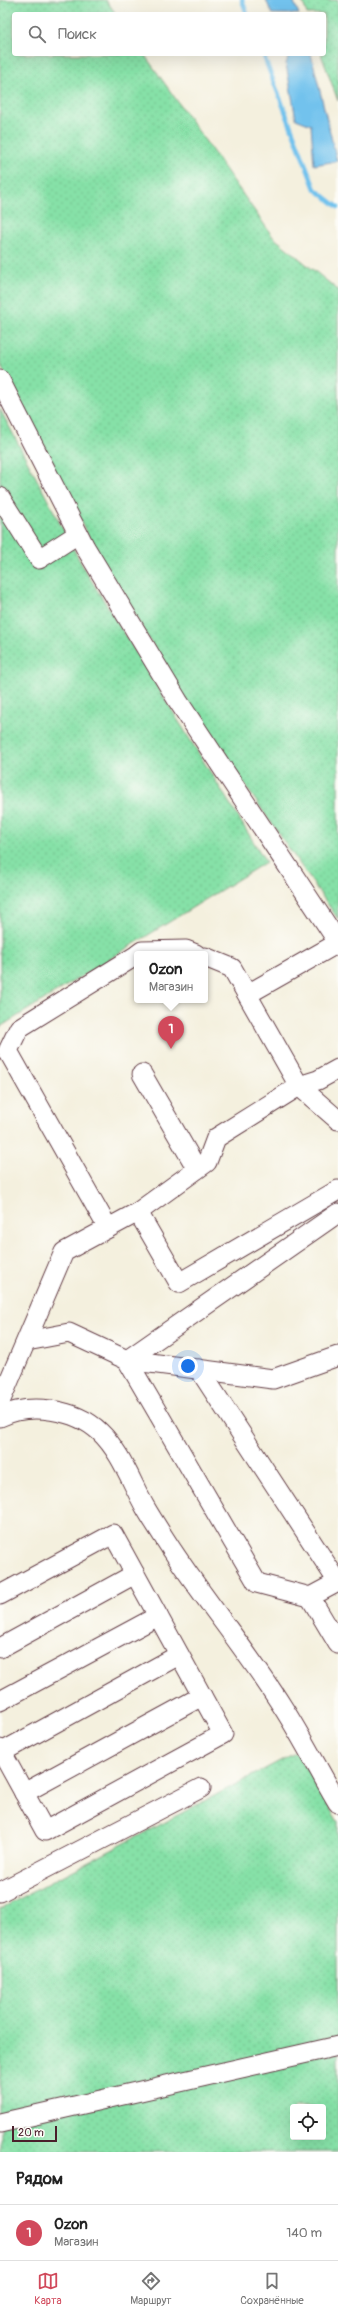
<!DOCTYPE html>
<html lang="ru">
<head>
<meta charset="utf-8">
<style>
	body { margin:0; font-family:Pangolin,sans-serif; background:#f6f6f6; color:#222 }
	.controls { position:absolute; right:12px; bottom:12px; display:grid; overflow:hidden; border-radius:4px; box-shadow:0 4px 16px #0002 }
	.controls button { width:36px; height:36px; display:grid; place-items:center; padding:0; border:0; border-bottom:1px solid #e0e0e0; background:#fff; color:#222; font:20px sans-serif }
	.scale { position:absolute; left:12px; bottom:10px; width:45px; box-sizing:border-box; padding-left:4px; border:2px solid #4a1f2b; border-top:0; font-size:11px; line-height:14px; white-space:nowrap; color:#4a1f2b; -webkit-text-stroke:3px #fdfcf7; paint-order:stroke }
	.you { position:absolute; left:188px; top:1366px; width:14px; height:14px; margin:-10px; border:3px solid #fff; border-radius:50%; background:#1a73e8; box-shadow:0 0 0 6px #1a73e833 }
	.badge { display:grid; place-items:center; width:26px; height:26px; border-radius:50%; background:#d1495b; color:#fff; font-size:13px; font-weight:700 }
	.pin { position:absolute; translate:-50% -33px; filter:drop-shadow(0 1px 2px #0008) }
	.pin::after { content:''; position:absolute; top:21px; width:14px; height:12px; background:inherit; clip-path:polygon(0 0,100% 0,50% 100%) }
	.popup { position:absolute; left:134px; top:951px; width:74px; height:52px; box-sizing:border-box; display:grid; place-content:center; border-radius:4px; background:#fff; filter:drop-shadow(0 1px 3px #0005); font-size:13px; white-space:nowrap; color:#767676 }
	.popup b { font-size:15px; color:#222 }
	.popup::after { content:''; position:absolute; left:50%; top:100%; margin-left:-8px; border:8px solid transparent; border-top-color:#fff }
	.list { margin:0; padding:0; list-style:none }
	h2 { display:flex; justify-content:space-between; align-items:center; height:52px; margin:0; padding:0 16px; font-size:17px }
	h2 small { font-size:13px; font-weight:400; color:#767676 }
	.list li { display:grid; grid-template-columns:26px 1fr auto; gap:12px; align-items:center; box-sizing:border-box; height:56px; padding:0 16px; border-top:1px solid #e0e0e0 }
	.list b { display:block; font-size:15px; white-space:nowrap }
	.list p { margin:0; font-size:13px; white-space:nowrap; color:#767676 }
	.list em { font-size:13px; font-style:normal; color:#767676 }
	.icon { flex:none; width:22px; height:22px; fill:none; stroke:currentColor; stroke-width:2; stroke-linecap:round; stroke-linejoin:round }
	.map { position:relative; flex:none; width:338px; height:2152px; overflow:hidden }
	.search { position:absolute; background:#fff; box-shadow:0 4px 16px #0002; left:12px; right:12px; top:12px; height:44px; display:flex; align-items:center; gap:10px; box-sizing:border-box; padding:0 14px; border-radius:4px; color:#767676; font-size:15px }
	.sheet { height:108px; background:#fff }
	nav { display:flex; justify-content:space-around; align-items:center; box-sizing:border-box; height:56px; border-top:1px solid #e0e0e0; background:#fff; font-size:11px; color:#767676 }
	nav a { display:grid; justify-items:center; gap:2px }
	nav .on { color:#d1495b }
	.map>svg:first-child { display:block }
</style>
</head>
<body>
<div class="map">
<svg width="338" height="2152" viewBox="0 0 338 2152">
	<defs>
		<pattern id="grass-dots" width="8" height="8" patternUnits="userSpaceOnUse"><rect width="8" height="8" fill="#86e1a7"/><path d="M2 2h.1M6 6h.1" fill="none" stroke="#75c190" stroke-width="1.8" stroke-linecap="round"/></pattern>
	</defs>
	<rect width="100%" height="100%" fill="#fdfcf7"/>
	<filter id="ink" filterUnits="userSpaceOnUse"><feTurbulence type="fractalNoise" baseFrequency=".025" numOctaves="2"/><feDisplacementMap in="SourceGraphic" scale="8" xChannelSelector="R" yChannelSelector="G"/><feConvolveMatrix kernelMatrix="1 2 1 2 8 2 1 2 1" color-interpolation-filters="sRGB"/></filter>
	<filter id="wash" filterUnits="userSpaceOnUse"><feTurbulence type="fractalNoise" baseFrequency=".012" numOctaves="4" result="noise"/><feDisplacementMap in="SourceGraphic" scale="16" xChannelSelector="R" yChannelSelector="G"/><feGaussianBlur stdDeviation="0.9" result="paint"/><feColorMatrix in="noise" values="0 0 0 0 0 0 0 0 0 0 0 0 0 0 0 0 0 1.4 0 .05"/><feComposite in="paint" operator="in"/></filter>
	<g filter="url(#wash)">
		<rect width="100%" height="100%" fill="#f4f0de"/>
		<!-- grass -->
		<g fill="url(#grass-dots)" stroke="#688069" fill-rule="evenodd">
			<path d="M0,0H106L116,14H14V54H144L273,237L338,290V919L185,699L99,557L0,364Z"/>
			<path d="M302,0H338V101L321,54H324V14H307Z"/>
			<path d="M0,409L83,567L266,862L0,1027Z"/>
			<path d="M297,1752L338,1822V2152H0V1909ZM293,2107H323V2137H293Z"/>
		</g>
		<!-- water -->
		<g fill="#72c2ed" stroke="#5e708c">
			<path d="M266,0H293L299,14H272Z"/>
			<path d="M289,54H311L337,161L314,165L311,125L296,119L286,64Z"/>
		</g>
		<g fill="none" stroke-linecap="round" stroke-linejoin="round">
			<!-- stream -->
			<g stroke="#72c2ed" stroke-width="4.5">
				<path d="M242,0L247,14"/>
				<path d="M263,54L315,189L338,207"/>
			</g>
		</g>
	</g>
	<g filter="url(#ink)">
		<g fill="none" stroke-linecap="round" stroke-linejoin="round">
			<defs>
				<g id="minor">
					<path d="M0,380L85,547L178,701L338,942"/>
					<path d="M0,497L39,559L78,534"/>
					<path d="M138,954L142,951L186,950L196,954"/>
					<path d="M205,957L232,968L299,1086L338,1120"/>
					<path d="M248,994L338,943"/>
					<path d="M142,1074L197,1169"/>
					<path d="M138,1212L179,1283L338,1190"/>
					<path d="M108,1228L8,1051L19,1028L137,955"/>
					<path d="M27,1341L69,1333L127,1360L257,1583L310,1597L338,1582"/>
					<path d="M127,1360L338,1213"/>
					<path d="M127,1360L273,1379L338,1356"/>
					<path d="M199,1369L338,1582"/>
					<path d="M0,1402L64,1252L138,1212L207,1162L216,1138L299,1086L318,1080L338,1069"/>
					<path d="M0,1417C29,1402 76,1409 100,1432C121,1452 131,1482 145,1507C153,1521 163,1536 172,1550C207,1603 248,1652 282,1706C302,1737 319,1771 338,1803"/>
					<path d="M0,1595L113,1534L223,1734L45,1831L0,1749"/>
					<path d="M310,1597L338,1644"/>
					<path d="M0,1648L135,1574"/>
					<path d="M0,1701L158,1616"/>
					<path d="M2,1752L179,1655"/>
					<path d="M24,1793L202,1696"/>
					<path d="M0,1892L201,1788"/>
					<path d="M0,2123L338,2046"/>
				</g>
			</defs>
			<!-- minor casing -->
			<use href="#minor" stroke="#643e46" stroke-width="21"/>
			<!-- minor -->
			<use href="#minor" stroke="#fff" stroke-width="19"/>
		</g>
	</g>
</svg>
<div class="controls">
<button><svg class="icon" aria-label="locate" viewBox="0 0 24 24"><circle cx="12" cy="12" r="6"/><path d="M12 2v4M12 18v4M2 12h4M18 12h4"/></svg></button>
</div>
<div class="scale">20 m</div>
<div class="you"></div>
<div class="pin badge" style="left:171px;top:1049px">1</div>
<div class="popup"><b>Ozon</b>Магазин</div>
<div class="search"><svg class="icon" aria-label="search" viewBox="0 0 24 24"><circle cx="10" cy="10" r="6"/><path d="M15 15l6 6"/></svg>Поиск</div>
</div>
<section class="sheet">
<h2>Рядом<small></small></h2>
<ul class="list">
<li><span class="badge">1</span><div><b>Ozon</b><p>Магазин</p></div><em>140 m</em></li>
</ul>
</section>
<nav>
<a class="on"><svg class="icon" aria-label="map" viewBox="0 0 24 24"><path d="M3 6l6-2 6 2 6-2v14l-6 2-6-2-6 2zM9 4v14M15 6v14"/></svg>Карта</a>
<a><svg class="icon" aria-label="directions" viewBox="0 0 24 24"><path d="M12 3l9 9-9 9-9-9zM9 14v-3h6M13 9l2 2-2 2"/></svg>Маршрут</a>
<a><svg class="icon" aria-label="saved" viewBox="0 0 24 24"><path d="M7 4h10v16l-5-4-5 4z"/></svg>Сохранённые</a>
</nav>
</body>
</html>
